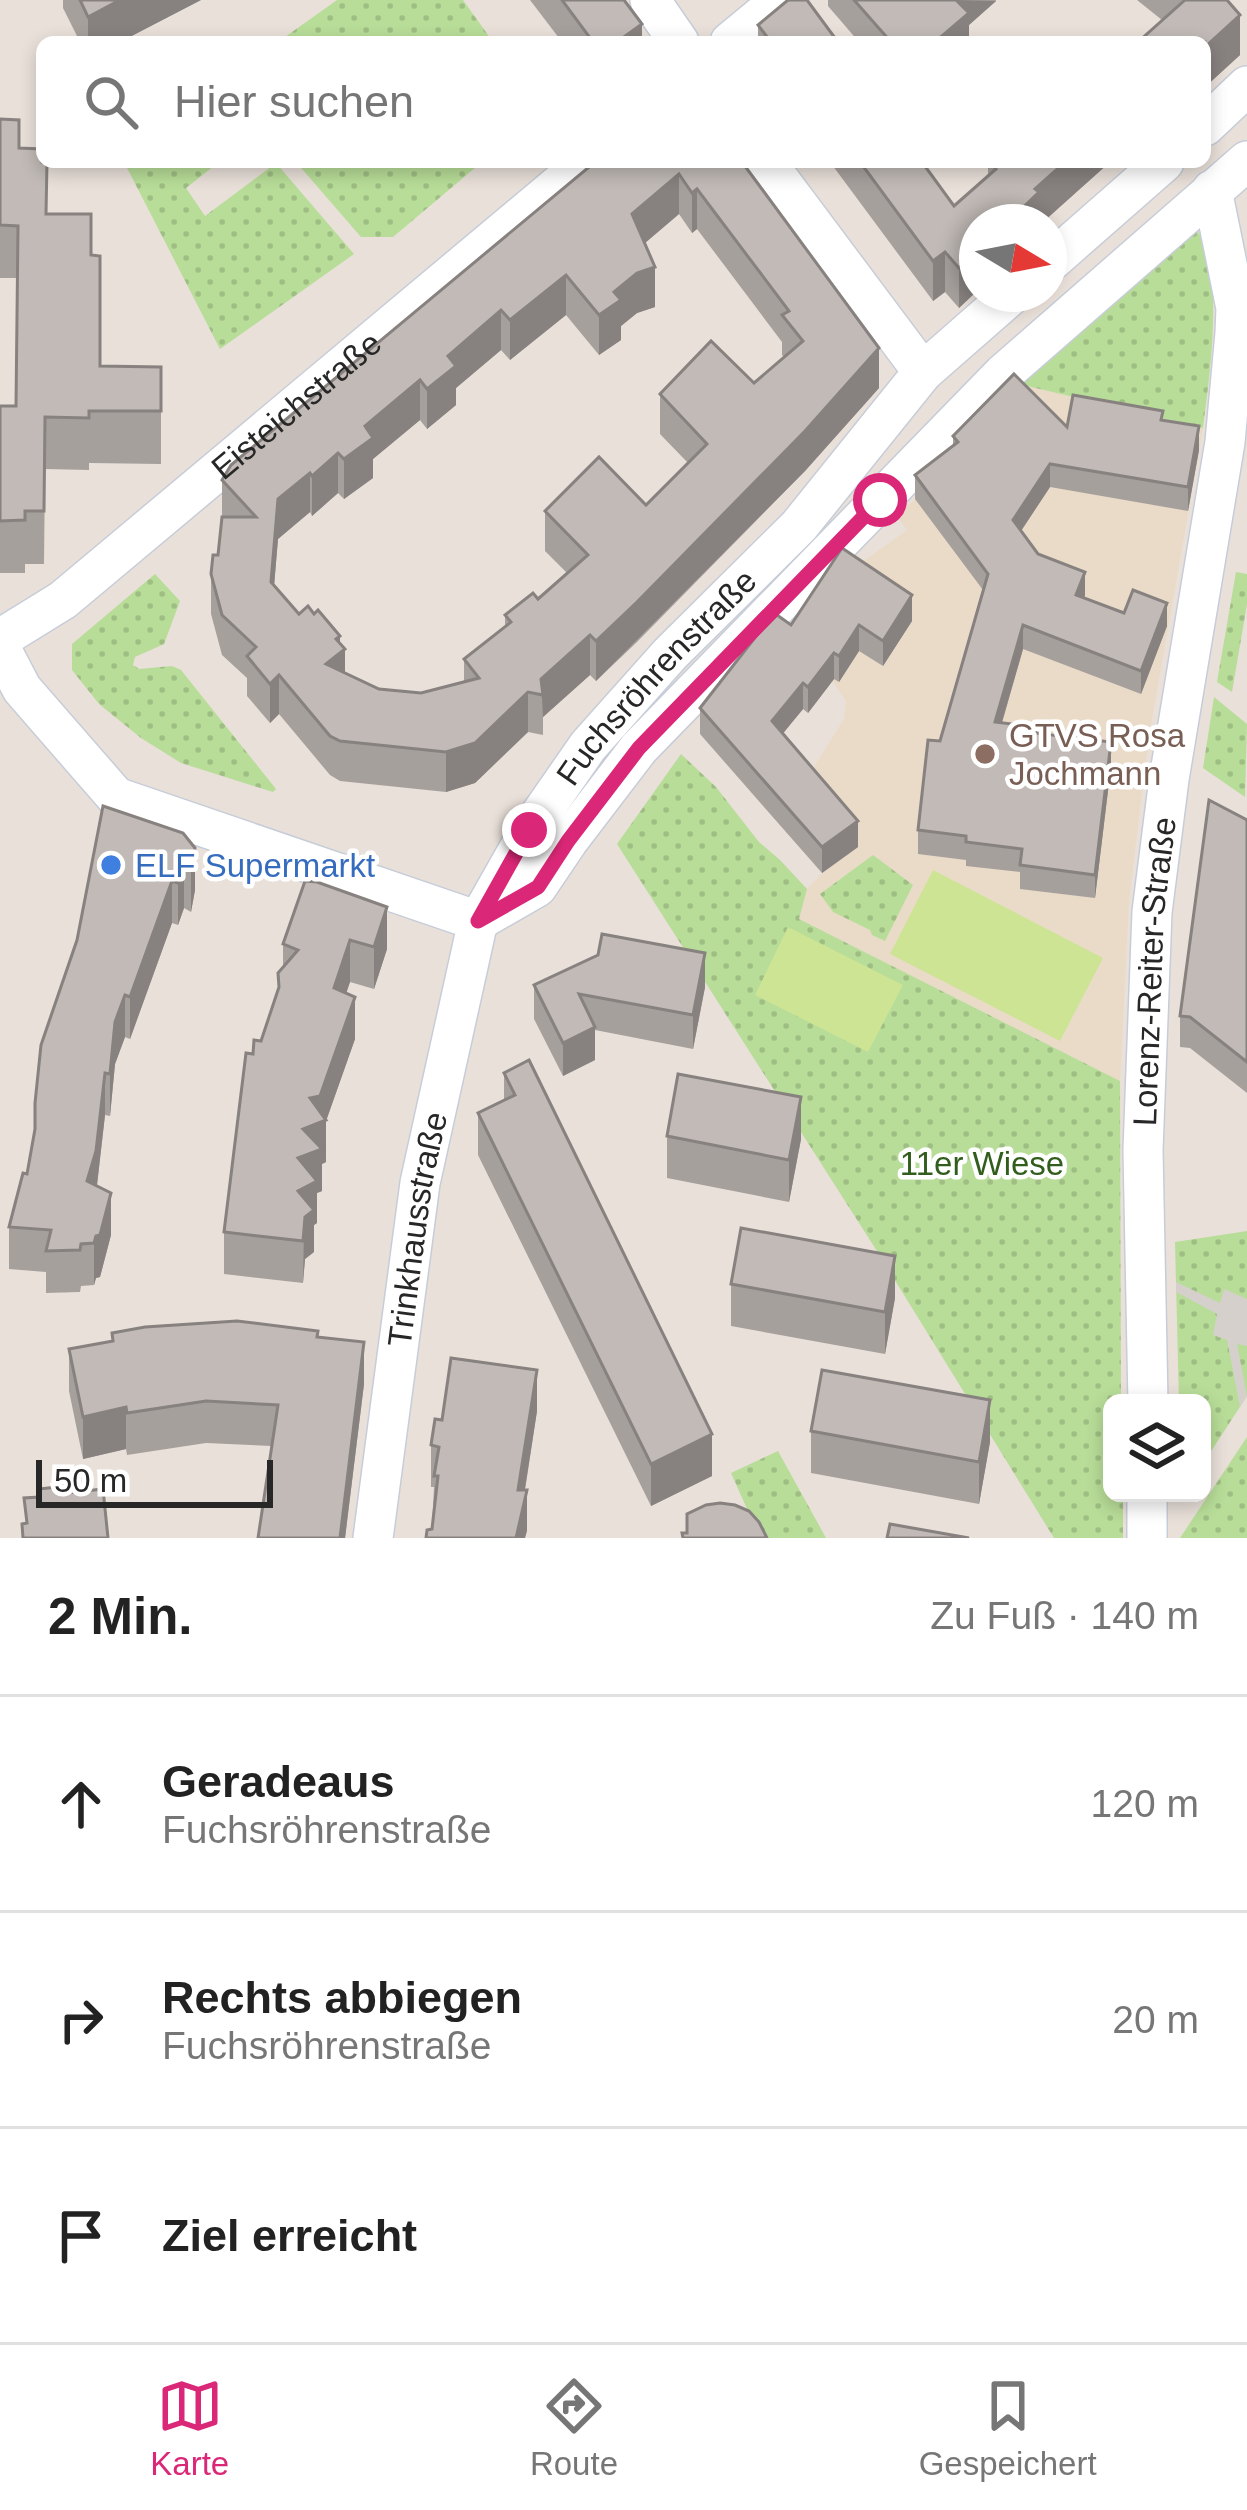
<!DOCTYPE html>
<html lang="de">
<head>
<meta charset="utf-8">
<style>
	body { margin:0; font-family:Helvetica,sans-serif; background:#f2f2f2; color:#222 }
	.controls { position:absolute; right:36px; bottom:36px; display:grid; overflow:hidden; border-radius:18px; box-shadow:0 6px 18px #0003 }
	.controls button { width:108px; height:108px; display:grid; place-items:center; padding:0; border:0; border-bottom:3px solid #e0e0e0; background:#fff; color:#222; font:60px sans-serif }
	.compass { position:absolute; left:959px; top:204px; width:108px; height:108px; border-radius:50%; background:#fff; box-shadow:0 6px 18px #0003; rotate:100deg }
	.scale { position:absolute; left:36px; bottom:30px; width:237px; box-sizing:border-box; padding-left:12px; border:6px solid #272727; border-top:0; font-size:33px; line-height:42px; white-space:nowrap; color:#272727; -webkit-text-stroke:9px #fff; paint-order:stroke }
	.stop { position:absolute; width:36px; height:36px; margin:-27px; border:9px solid #db2777; border-radius:50%; background:#fff }
	.stop.end { background:#db2777; border-color:#fff; box-shadow:0 3px 12px #0008 }
	.list { margin:0; padding:0; list-style:none }
	h2 { display:flex; justify-content:space-between; align-items:center; height:156px; margin:0; padding:0 48px; font-size:51px }
	h2 small { font-size:39px; font-weight:400; color:#767676 }
	.list li { display:grid; grid-template-columns:78px 1fr auto; gap:36px; align-items:center; box-sizing:border-box; height:216px; padding:0 48px; border-top:3px solid #e0e0e0 }
	.list b { display:block; font-size:45px; white-space:nowrap }
	.list p { margin:0; font-size:39px; white-space:nowrap; color:#767676 }
	.list em { font-size:39px; font-style:normal; color:#767676 }
	.icon { flex:none; width:66px; height:66px; fill:none; stroke:currentColor; stroke-width:2; stroke-linecap:round; stroke-linejoin:round }
	.map { position:relative; flex:none; width:1247px; height:1538px; overflow:hidden }
	.search { position:absolute; background:#fff; box-shadow:0 6px 18px #0003; left:36px; right:36px; top:36px; height:132px; display:flex; align-items:center; gap:30px; box-sizing:border-box; padding:0 42px; border-radius:18px; color:#767676; font-size:45px }
	.sheet { height:804px; background:#fff }
	nav { display:flex; justify-content:space-around; align-items:center; box-sizing:border-box; height:168px; border-top:3px solid #e0e0e0; background:#fff; font-size:33px; color:#767676 }
	nav a { display:grid; justify-items:center; gap:6px }
	nav .on { color:#db2777 }
	.map>svg:first-child { display:block }
</style>
</head>
<body>
<div class="map">
<svg width="1247" height="1538" viewBox="0 0 1247 1538">
	<defs>
		<pattern id="green-dots" width="8" height="8" patternUnits="userSpaceOnUse" patternTransform="scale(3)"><rect width="8" height="8" fill="#b8dd98"/><path d="M2 2h.1M6 6h.1" fill="none" stroke="#9ebe83" stroke-width="1.8" stroke-linecap="round"/></pattern>
	</defs>
	<rect width="100%" height="100%" fill="#e9e0d9"/>
	<!-- education -->
	<path fill="#eadbc8" d="M1019,384L1203,428L1151,725L1140,808L1129,902L1120,1081L799,919L807,889L822,873L858,847L803,784L844,719L846,701L832,680L775,639L836,558L851,570L907,530L896,515L957,466Z"/>
	<!-- green -->
	<g fill="url(#green-dots)">
		<path d="M337,0H463L493,42H278Z"/>
		<path d="M124,162H219L186,188L205,216L276,163L354,254L220,349Z"/>
		<path d="M296,162H482L393,237H361Z"/>
		<path d="M1196,229C1226,268 1209,379 1203,428L1019,384Z"/>
		<path d="M1236,572L1247,574V604L1232,692L1217,682Z"/>
		<path d="M155,574L180,601L164,644L135,657L133,665L139,669L172,666L181,670L276,789L273,792L181,763L141,738L99,704L72,670V644Z"/>
		<path d="M1214,697L1247,724L1245,797L1203,768Z"/>
		<path d="M681,754L716,787L759,842L780,860L807,889L799,919L1120,1081L1121,1403H1112V1493H1123V1538H1054L875,1248L617,844Z"/>
		<path d="M873,855L913,885L885,941L872,935L870,930L833,912L820,894Z"/>
		<path d="M1247,1231V1396L1208,1456H1202V1403H1179L1175,1242Z"/>
		<path d="M1247,1437V1538H1180Z"/>
		<path d="M778,1451L826,1538H760L731,1473Z"/>
	</g>
	<!-- pitch -->
	<g fill="#cce494">
		<path d="M933,870L1103,958L1060,1041L890,954Z"/>
		<path d="M788,927L903,985L868,1052L755,995Z"/>
	</g>
	<!-- plaza -->
	<path fill="#d5d0cb" d="M1176,1282L1220,1303L1224,1289L1247,1299V1346L1237,1344L1247,1396L1240,1407L1227,1340L1213,1335L1217,1314L1176,1292Z"/>
	<g fill="none" stroke-linecap="round" stroke-linejoin="round">
		<defs>
			<g id="minor">
				<path d="M650,0L679,42"/>
				<path d="M730,42L781,0"/>
				<path d="M1205,126L1247,86"/>
				<path d="M766,162L923,372"/>
				<path d="M1049,263L1164,162"/>
				<path id="s1" d="M0,639L63,600L586,162"/>
				<path d="M0,647L22,689L116,797L478,921"/>
				<path d="M478,921L537,887L568,841L639,748L1003,374L1247,161"/>
				<path id="s2" d="M1148,1403L1143,1150L1152,912L1169,779L1225,442L1235,333L1236,308L1212,190"/>
				<path id="s3" d="M373,1538L420,1183L478,921L529,831L588,746L670,654L799,526L923,372L1012,294"/>
				<path d="M1147,1538V1493"/>
			</g>
		</defs>
		<!-- minor casing -->
		<use href="#minor" stroke="#c7cdd8" stroke-width="42"/>
		<!-- minor -->
		<use href="#minor" stroke="#fff" stroke-width="39"/>
	</g>
	<!-- wall -->
	<g fill="#a6a09d" fill-rule="evenodd">
		<path d="M63,0H201L120,42H80L63,8Z"/>
		<path d="M530,0H624L642,42H562Z"/>
		<path d="M828,0H996V1L969,25V42H859L828,6Z"/>
		<path d="M1137,0H1227L1240,55L1205,87V42L1162,20Z"/>
		<path d="M758,25L838,42H758Z"/>
		<path d="M0,119L19,148L47,214L91,255L100,366L161,367V464L89,463V470L45,469L44,564H25V573H0V406H16L17,278H0Z"/>
		<path d="M595,162H742L879,388L805,471L637,642L596,681L590,675L543,717V735L528,732L475,783L446,792L340,781L330,775L279,714L270,723L247,696V678L222,655L211,614V574L218,555L222,517V480ZM679,214L692,233L697,229L782,342V355L784,357L754,383L660,394V434L688,463L646,505L545,511V551L567,573L538,599L505,615V627L464,659V682L421,693L379,689L345,673L340,644L299,614L274,586L278,539L310,512L312,516L338,493L344,499L373,478V459L420,420L427,429L456,405V388L501,350L510,360L566,315L599,355L621,340V326L637,313L655,307L645,243Z"/>
		<path d="M830,162H922L954,206L988,176V162H1110L1043,222H977V291L959,308L945,292L933,301Z"/>
		<path d="M1163,420L1199,450L1188,511L1050,487L1021,531L1038,554L1085,595L1084,598L1167,626L1141,694L1023,649L1002,723L1036,733L1111,766L1095,898L1020,889V872L966,866V860L918,854V830L940,741L983,590L915,499V475L953,446V436Z"/>
		<path d="M912,621L883,666L859,651L839,682L834,679L808,713L803,709L782,734L858,847L822,873L700,734V708L791,625Z"/>
		<path d="M1247,820V1093L1190,1048L1180,1047V1016Z"/>
		<path d="M183,833L195,890L191,912L184,908L178,925L172,923L130,1039L125,1037L115,1064L110,1116L105,1115L97,1186L111,1235L100,1277L96,1278L94,1285L81,1286L80,1292L46,1293V1272L9,1269V1227L27,1174Z"/>
		<path d="M305,881L387,949L374,989L350,982L346,993L355,1039L326,1121V1162L322,1164V1191L317,1193V1223L314,1225V1252L305,1259L303,1283L224,1274V1232L253,1054L261,1041L278,991V973L283,967V944Z"/>
		<path d="M534,985L705,987L693,1049L595,1030V1060L563,1076L534,1019Z"/>
		<path d="M504,1073L712,1476L651,1506L478,1155V1113L504,1100Z"/>
		<path d="M667,1136L801,1139L789,1202L667,1178Z"/>
		<path d="M731,1284L895,1298L885,1354L731,1326Z"/>
		<path d="M112,1333L318,1337L364,1384L345,1538H258L272,1446L206,1443L127,1455L126,1449L83,1459L69,1391V1349L112,1342Z"/>
		<path d="M537,1411L525,1490L527,1531L432,1529L434,1487H431V1445L442,1420Z"/>
		<path d="M811,1431L990,1442L979,1504L811,1473Z"/>
	</g>
	<!-- shaded-wall -->
	<g fill="#87827f">
		<path d="M120,0H201L120,42H88V17Z"/>
		<path d="M956,0L996,1L969,25V42H935Z"/>
		<path d="M1240,15V55L1205,87V47Z"/>
		<path d="M642,24V42H617Z"/>
		<path d="M1065,162H1110L1043,222H1008L1035,189Z"/>
		<path d="M679,174V214L632,254V214Z"/>
		<path d="M697,189V229L692,233V193Z"/>
		<path d="M977,251V291L959,308V268Z"/>
		<path d="M945,252V292L933,301V261Z"/>
		<path d="M655,267V307L637,313L621,326V340L599,355V315L614,292L637,273Z"/>
		<path d="M566,275V315L510,360V320Z"/>
		<path d="M501,310V350L456,388V405L427,429V389L448,356Z"/>
		<path d="M879,348V388L805,471L596,681V641Z"/>
		<path d="M420,380V420L373,459V478L344,499V459L365,426Z"/>
		<path d="M1199,426V450L1188,511V487Z"/>
		<path d="M338,453V493L312,516V476Z"/>
		<path d="M1050,464V487L1013,543V520Z"/>
		<path d="M310,473V512L278,539L271,622V582L278,499Z"/>
		<path d="M1085,572V595L1076,619V595Z"/>
		<path d="M912,595V621L883,666V641Z"/>
		<path d="M1167,603V626L1141,694V671Z"/>
		<path d="M859,625V651L839,682V656Z"/>
		<path d="M1023,625V649L995,746V722Z"/>
		<path d="M590,635V675L543,717L541,679Z"/>
		<path d="M340,636V653L345,649V689L326,664L336,639Z"/>
		<path d="M834,653V679L808,713V687Z"/>
		<path d="M279,675V714L270,723V684Z"/>
		<path d="M803,683V709L772,747V721Z"/>
		<path d="M528,692V732L475,783L446,792V752Z"/>
		<path d="M1111,742V766L1095,898V875Z"/>
		<path d="M858,821V847L822,873V847Z"/>
		<path d="M195,848V890L191,912V870Z"/>
		<path d="M184,866V908L178,925V883Z"/>
		<path d="M172,881V923L130,1039V997Z"/>
		<path d="M387,907V949L374,989V947Z"/>
		<path d="M350,940V982L334,1030V988Z"/>
		<path d="M705,953V987L693,1049V1015Z"/>
		<path d="M125,995V1037L115,1064L110,1116V1074L115,1022Z"/>
		<path d="M355,997V1039L326,1121V1162L322,1164V1191L317,1193V1223L314,1225V1252L305,1259L303,1283L304,1230L298,1233V1158L310,1098Z"/>
		<path d="M595,1027V1060L563,1076V1043Z"/>
		<path d="M105,1073V1115L96,1193L87,1181Z"/>
		<path d="M801,1097V1139L789,1202V1160Z"/>
		<path d="M111,1193V1235L100,1277L96,1278L94,1285V1243Z"/>
		<path d="M895,1256V1298L885,1354V1312Z"/>
		<path d="M364,1342V1384L345,1538H340Z"/>
		<path d="M537,1370V1411L519,1527L527,1490V1531L525,1538H516L518,1490Z"/>
		<path d="M990,1400V1442L979,1504V1462Z"/>
		<path d="M126,1407V1449L83,1459V1417Z"/>
		<path d="M712,1434V1476L651,1506V1464Z"/>
	</g>
	<!-- building -->
	<g fill="#c1bab6" stroke="#87827f" stroke-width="3" fill-rule="evenodd">
		<path d="M80,0H120L88,17Z"/>
		<path d="M562,0H624L642,24L617,42H593Z"/>
		<path d="M788,0H807L838,42H771L758,25Z"/>
		<path d="M854,0H956L969,13L935,42H891Z"/>
		<path d="M1185,0H1227L1240,15L1205,47V42H1138Z"/>
		<path d="M0,119L19,120V148L42,149V162H47L46,214H91V255L100,256V366L161,367V411H89V418L45,417L44,511H25V520L0,521V406H16L18,226L0,225Z"/>
		<path d="M595,162H742L879,348L805,431L637,602L596,641L590,635L541,679L543,695L528,692L475,743L446,752L340,741L330,736L279,675L270,684L247,656L256,647L222,615L211,574L213,555H218L222,517H256L222,480L231,465ZM679,174L692,193L697,189L789,311L782,315L803,341L754,383L711,341L660,394L707,444L646,505L599,457L545,511L588,555L538,599L533,593L505,615L511,622L464,659L479,678L421,693L379,689L326,664L345,649L336,639L340,636L318,610L314,614L308,606L299,614L271,582L278,499L310,473L312,476L338,453L344,459L373,438L365,426L420,380L427,389L456,366L448,356L501,310L510,320L566,275L599,315L621,300L614,292L637,273L655,267L632,214Z"/>
		<path d="M860,162H922L954,206L996,169L990,162H1065L1035,189L1039,192L1008,222H977V251L959,268L945,252L933,261Z"/>
		<path d="M1014,374L1067,427L1073,395L1163,411L1161,420L1199,426L1188,487L1050,464L1013,520L1038,554L1085,572L1076,595L1124,613L1133,590L1167,603L1141,671L1023,625L995,722L1036,727L1035,733L1111,742L1095,875L1020,865L1022,849L966,842V836L918,830L928,740L940,741L988,574L915,475L958,442L953,436Z"/>
		<path d="M842,548L912,595L883,641L859,625L839,656L834,653L808,687L803,683L772,721L858,821L822,847L700,708L757,635L777,615L791,625Z"/>
		<path d="M1209,800L1247,820V1062L1190,1017L1180,1016Z"/>
		<path d="M103,806L183,833L195,848L191,870L184,866L178,883L172,881L130,997L125,995L115,1022L110,1074L105,1073L96,1151L87,1181L111,1193L100,1235L96,1236L94,1243L81,1244L80,1250L46,1251L51,1230L9,1227L23,1173L27,1174L35,1129V1103L41,1045L77,940Z"/>
		<path d="M305,881L317,882L387,907L374,947L350,940L334,988L355,997L320,1096L310,1098L326,1120L303,1129L322,1149L298,1158L317,1181L298,1191L314,1210L305,1217L303,1241L224,1232L246,1053L253,1054L254,1040L261,1041L279,987L278,973L298,950L283,944Z"/>
		<path d="M602,934L705,953L693,1015L579,994L595,1027L563,1043L534,985L598,955Z"/>
		<path d="M529,1060L712,1434L651,1464L478,1113L515,1095L504,1073Z"/>
		<path d="M678,1074L801,1097L789,1160L667,1136Z"/>
		<path d="M741,1228L895,1256L885,1312L731,1284Z"/>
		<path d="M237,1321L318,1331L317,1337L364,1342L340,1538H258L278,1405L206,1401L127,1413L126,1407L83,1417L69,1349L113,1341L112,1333L145,1327Z"/>
		<path d="M451,1358L537,1370L518,1490H527L516,1538H426L427,1530L432,1529L438,1476H434L439,1447L431,1445L435,1419L442,1420Z"/>
		<path d="M822,1370L990,1400L979,1462L811,1431Z"/>
		<path d="M66,1486L67,1493L103,1489L108,1538H23L22,1524L27,1523L24,1498L40,1497L39,1489Z"/>
		<path d="M720,1503L735,1505L749,1511L759,1522L767,1538H683L682,1533H687V1514L706,1505Z"/>
		<path d="M890,1524L969,1538H887Z"/>
	</g>
	<g fill="none" stroke-linecap="round" stroke-linejoin="round">
		<!-- route -->
		<path stroke="#db2777" stroke-width="15" d="M529,830L478,921L538,887L568,841L639,748L880,500"/>
	</g>
	<!-- markers -->
	<circle fill="#8d6e63" stroke="#fff" stroke-width="4.5" cx="985" cy="754" r="12"/>
	<circle fill="#3f7fe0" stroke="#fff" stroke-width="4.5" cx="111" cy="865" r="12"/>
	<g text-anchor="middle" dominant-baseline="central" stroke-width="9" stroke-linejoin="round" paint-order="stroke">
		<!-- street labels -->
		<g font-size="33" fill="#272727" stroke="#fff">
			<text stroke="none"><textPath href="#s1" startOffset="378">Eisteichstraße</textPath></text>
			<text stroke="none"><textPath href="#s3" startOffset="930">Fuchsröhrenstraße</textPath></text>
			<text stroke="none"><textPath href="#s2" startOffset="432">Lorenz-Reiter-Straße</textPath></text>
			<text stroke="none"><textPath href="#s3" startOffset="312">Trinkhausstraße</textPath></text>
		</g>
		<!-- education labels -->
		<g font-size="33" fill="#785e54" stroke="#fff" text-anchor="start">
			<text x="1009" y="735">GTVS Rosa<tspan x="1009" dy="38">Jochmann</tspan></text>
		</g>
		<!-- shop labels -->
		<g font-size="33" fill="#366cbe" stroke="#fff" text-anchor="start">
			<text x="135" y="865">ELF Supermarkt</text>
		</g>
		<!-- park labels -->
		<g font-size="33" fill="#325e1d" stroke="#fff">
			<text x="982" y="1163">11er Wiese</text>
		</g>
	</g>
</svg>
<div class="controls">
<button><svg class="icon" aria-label="layers" viewBox="0 0 24 24"><path d="M12 4l9 5-9 5-9-5zM3 14l9 5 9-5"/></svg></button>
</div>
<svg class="compass" viewBox="-18 -18 36 36"><path d="M0-13l5 13h-10z" fill="#e53935"/><path d="M0 13l5-13h-10z" fill="#767676"/></svg>
<div class="scale">50 m</div>
<div class="stop" style="left:880px;top:500px"></div>
<div class="stop end" style="left:529px;top:830px"></div>
<div class="search"><svg class="icon" aria-label="search" viewBox="0 0 24 24"><circle cx="10" cy="10" r="6"/><path d="M15 15l6 6"/></svg>Hier suchen</div>
</div>
<section class="sheet">
<h2>2 Min.<small>Zu Fuß · 140 m</small></h2>
<ul class="list">
<li><svg class="icon" aria-label="ahead" viewBox="0 0 24 24"><path d="M12 20V5M6 11l6-6 6 6"/></svg><div><b>Geradeaus</b><p>Fuchsröhrenstraße</p></div><em>120 m</em></li>
<li><svg class="icon" aria-label="right" viewBox="0 0 24 24"><path d="M7 20v-9h11M14 6l5 5-5 5"/></svg><div><b>Rechts abbiegen</b><p>Fuchsröhrenstraße</p></div><em>20 m</em></li>
<li><svg class="icon" aria-label="arrive" viewBox="0 0 24 24"><path d="M6 21V4h12l-3 4 3 4H6"/></svg><div><b>Ziel erreicht</b></div></li>
</ul>
</section>
<nav>
<a class="on"><svg class="icon" aria-label="map" viewBox="0 0 24 24"><path d="M3 6l6-2 6 2 6-2v14l-6 2-6-2-6 2zM9 4v14M15 6v14"/></svg>Karte</a>
<a><svg class="icon" aria-label="directions" viewBox="0 0 24 24"><path d="M12 3l9 9-9 9-9-9zM9 14v-3h6M13 9l2 2-2 2"/></svg>Route</a>
<a><svg class="icon" aria-label="saved" viewBox="0 0 24 24"><path d="M7 4h10v16l-5-4-5 4z"/></svg>Gespeichert</a>
</nav>
</body>
</html>
